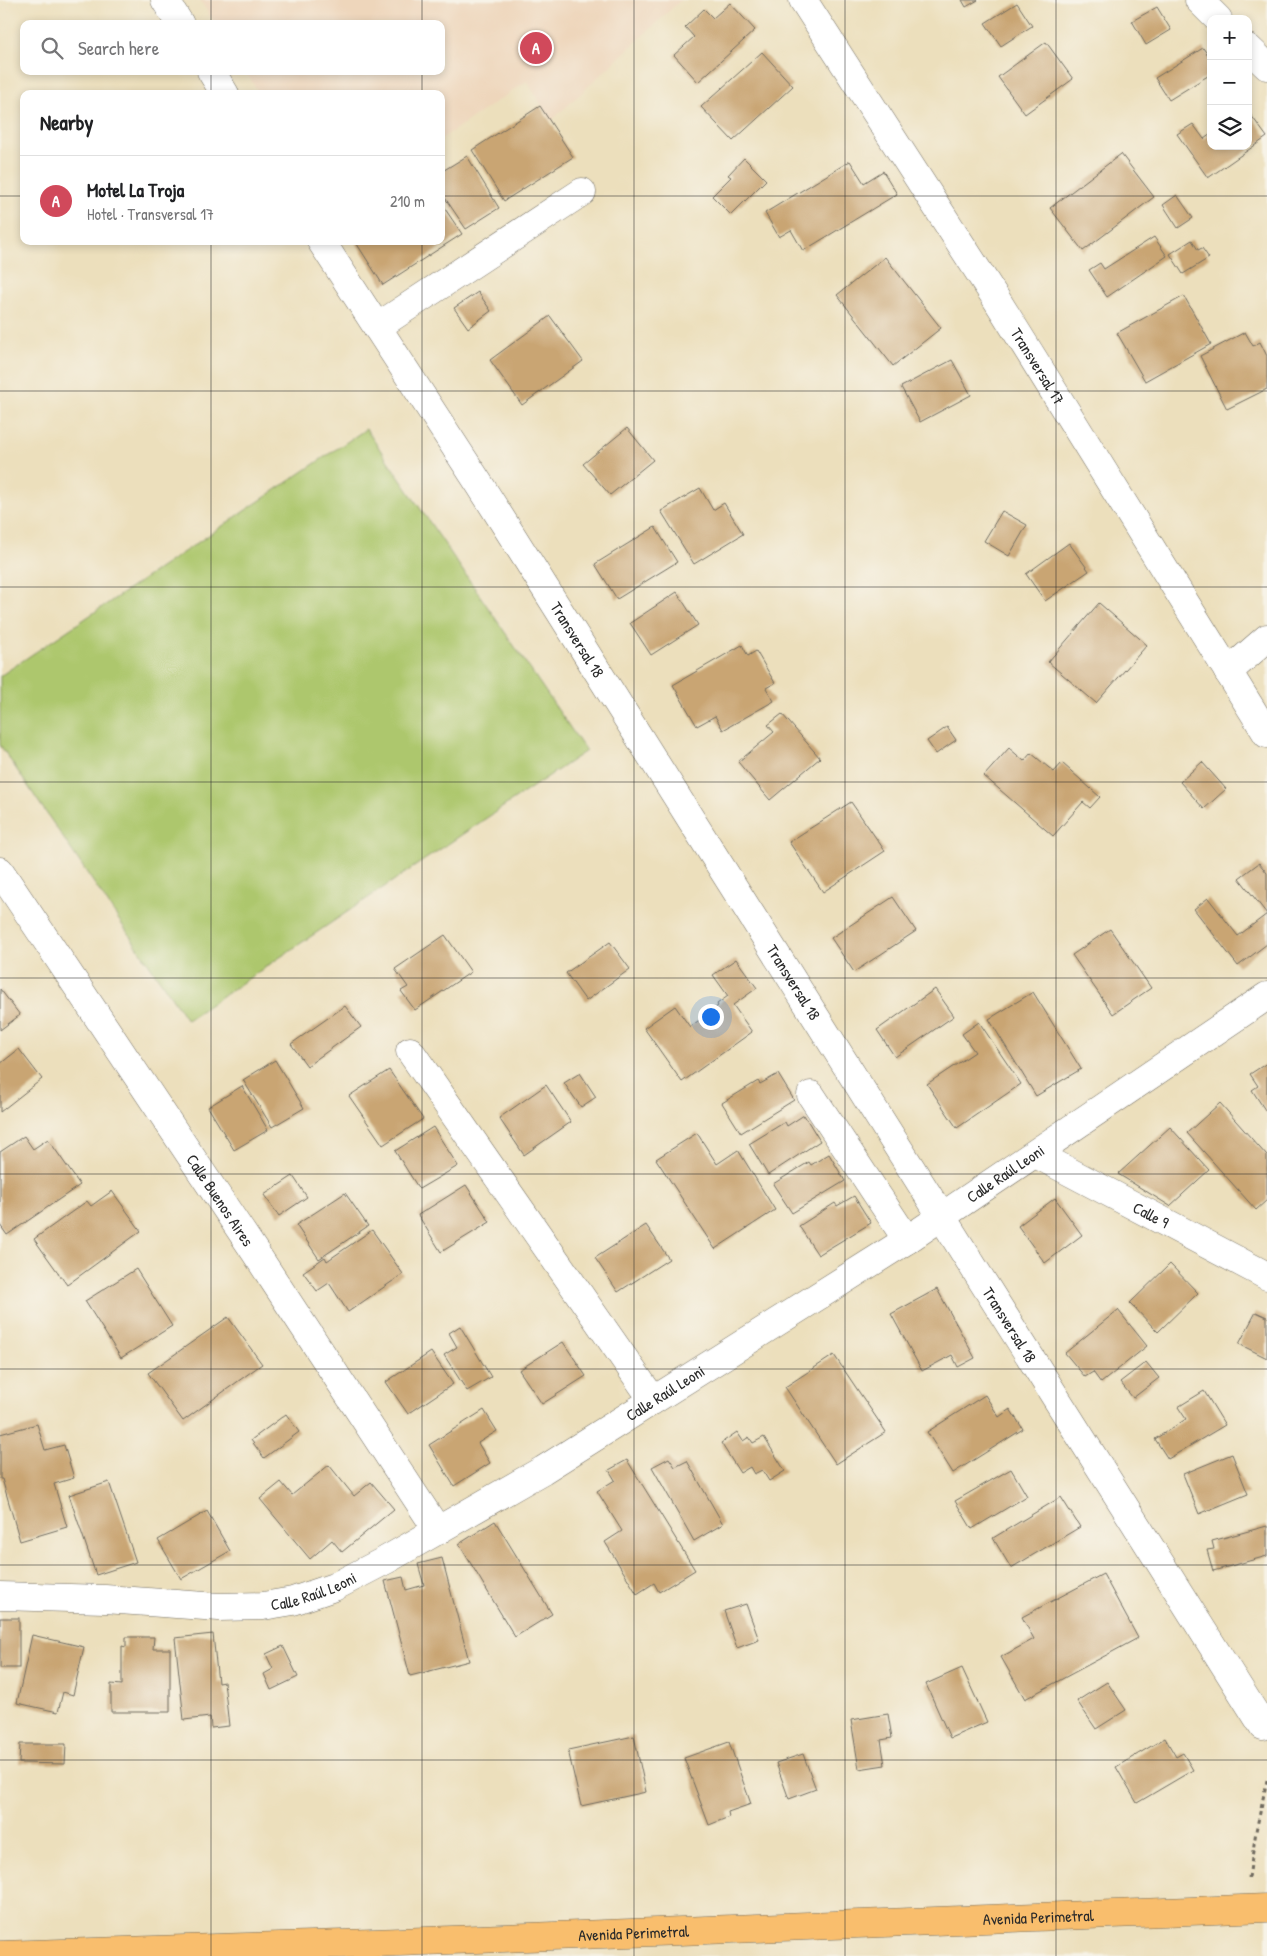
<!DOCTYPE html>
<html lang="en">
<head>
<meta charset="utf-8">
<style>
	body { margin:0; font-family:"Patrick Hand",sans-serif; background:#f2f2f2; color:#202124 }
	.controls { position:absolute; right:15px; top:15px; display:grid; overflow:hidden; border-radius:10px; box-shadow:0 2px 8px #0003 }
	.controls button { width:45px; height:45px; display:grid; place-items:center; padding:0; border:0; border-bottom:1px solid #e0e0e0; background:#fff; color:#202124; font:25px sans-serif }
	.you { position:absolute; left:710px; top:1016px; width:18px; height:18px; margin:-12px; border:4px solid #fff; border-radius:50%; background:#1a73e8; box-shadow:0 0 0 8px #1a73e833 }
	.badge { display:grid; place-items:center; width:32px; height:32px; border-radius:50%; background:#d1495b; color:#fff; font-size:16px; font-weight:700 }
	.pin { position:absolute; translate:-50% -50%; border:2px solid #fff; box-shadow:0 1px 5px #0006 }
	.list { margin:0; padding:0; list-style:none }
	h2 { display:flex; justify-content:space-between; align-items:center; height:65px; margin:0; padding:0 20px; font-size:21px }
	h2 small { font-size:16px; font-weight:400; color:#757577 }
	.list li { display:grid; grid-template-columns:32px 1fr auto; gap:15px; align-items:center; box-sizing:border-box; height:90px; padding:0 20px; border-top:1px solid #e0e0e0 }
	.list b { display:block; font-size:19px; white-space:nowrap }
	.list p { margin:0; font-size:16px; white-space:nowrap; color:#757577 }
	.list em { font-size:16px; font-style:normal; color:#757577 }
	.icon { flex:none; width:28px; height:28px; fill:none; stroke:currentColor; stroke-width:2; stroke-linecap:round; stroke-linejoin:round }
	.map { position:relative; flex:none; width:1267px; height:1956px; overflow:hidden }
	.search { position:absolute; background:#fff; box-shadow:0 2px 8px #0003; left:20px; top:20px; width:425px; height:55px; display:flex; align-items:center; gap:12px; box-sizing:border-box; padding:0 18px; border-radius:10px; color:#757577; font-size:19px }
	.panel { position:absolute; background:#fff; box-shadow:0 2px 8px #0003; left:20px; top:90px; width:425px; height:155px; border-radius:10px }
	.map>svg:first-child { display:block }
</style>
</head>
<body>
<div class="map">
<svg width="1267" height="1956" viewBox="0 0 1267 1956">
	<rect width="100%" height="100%" fill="#f7f3e8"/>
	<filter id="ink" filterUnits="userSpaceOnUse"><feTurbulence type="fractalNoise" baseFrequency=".02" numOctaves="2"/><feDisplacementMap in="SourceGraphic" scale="10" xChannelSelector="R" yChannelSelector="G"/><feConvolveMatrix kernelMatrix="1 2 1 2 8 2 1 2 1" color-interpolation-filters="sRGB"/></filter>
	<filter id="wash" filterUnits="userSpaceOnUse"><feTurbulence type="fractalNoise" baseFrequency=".0096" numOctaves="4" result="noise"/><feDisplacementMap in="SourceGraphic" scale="20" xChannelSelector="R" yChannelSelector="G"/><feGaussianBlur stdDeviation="1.12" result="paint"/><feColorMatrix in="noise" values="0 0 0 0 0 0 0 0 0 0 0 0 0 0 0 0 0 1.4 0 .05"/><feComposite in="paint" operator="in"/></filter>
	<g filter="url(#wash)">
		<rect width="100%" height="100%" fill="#ecdfbc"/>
		<!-- built -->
		<path fill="#eed6bb" d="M200,0H681L551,121L527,81L441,139V94H260L245,71H441V24H215Z"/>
		<!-- green -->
		<path fill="#adc76d" stroke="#6c794c" d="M366,429L586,751L187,1020L0,745V676Z"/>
		<g id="blocks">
			<!-- building -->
			<g fill="#c9a573">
				<path d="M962,0H978L966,7Z"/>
				<path d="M730,3L755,30L698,82L674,55L694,37L685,27L704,9L713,18Z"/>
				<path d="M1017,3L1032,26L1001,46L985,23Z"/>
				<path d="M1157,7L1171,30L1146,45L1132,21Z"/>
				<path d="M1046,42L1073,79L1025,114L998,77Z"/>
				<path d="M1203,48L1211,59V74L1169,100L1155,78Z"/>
				<path d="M762,52L793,86L733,141L701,107Z"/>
				<path d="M540,106L573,157L504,201L472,150Z"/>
				<path d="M1248,111L1267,137L1208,178L1177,134L1193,124L1204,139L1211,134V146H1248Z"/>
				<path d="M1121,154L1154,197L1083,251L1050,208Z"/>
				<path d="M467,156L499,208L466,229L441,192V172Z"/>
				<path d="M744,158L766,180L731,215L712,196L731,177L728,175Z"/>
				<path d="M850,161L864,183L883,171L897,194L803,251L791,230L779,237L765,213Z"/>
				<path d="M1177,195L1193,218L1178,228L1163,205Z"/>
				<path d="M441,203L462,234L383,285L355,241H441Z"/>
				<path d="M1154,237L1167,256L1107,297L1089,270L1100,263L1104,269Z"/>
				<path d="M1192,240L1198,250L1202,248L1209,258L1183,274L1170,254Z"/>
				<path d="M885,257L941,328L893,366L837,295Z"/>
				<path d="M478,292L491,311L468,328L454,308Z"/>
				<path d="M1184,296L1211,344L1145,381L1117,333Z"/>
				<path d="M550,316L583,361L522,405L490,360Z"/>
				<path d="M1245,332L1253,346L1260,342L1267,356V389L1227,409L1200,356Z"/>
				<path d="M952,360L971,395L920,422L901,387Z"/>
				<path d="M627,428L653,460L610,495L583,464Z"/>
				<path d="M700,488L713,510L724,503L743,534L694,564L661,511Z"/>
				<path d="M1002,511L1027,525L1009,556L984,541Z"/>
				<path d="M655,527L677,562L617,599L595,564Z"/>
				<path d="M1069,543L1089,571L1045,601L1026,574Z"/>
				<path d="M677,592L698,625L651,655L630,623Z"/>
				<path d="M1099,603L1147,645L1096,703L1048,662Z"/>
				<path d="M742,645L748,656L756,651L775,683L766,688L774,701L723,730L715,716L697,726L673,685Z"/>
				<path d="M782,714L820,758L770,800L738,762L774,732L768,725Z"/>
				<path d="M947,727L956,740L936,754L927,741Z"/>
				<path d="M1009,748L1024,761L1031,753L1054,772L1062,763L1100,797L1090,808L1083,802L1053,836L984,776Z"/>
				<path d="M1202,762L1226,789L1204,809L1180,782Z"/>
				<path d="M851,802L885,851L823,892L789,842Z"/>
				<path d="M1259,863L1267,873V914L1239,878Z"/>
				<path d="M893,897L916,931L854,972L831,938Z"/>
				<path d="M1208,898L1238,936L1267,914V944L1238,966L1194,909Z"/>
				<path d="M1110,929L1151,988L1113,1014L1072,955Z"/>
				<path d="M445,935L471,972L415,1010L401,991L408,987L395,969Z"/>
				<path d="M610,942L630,969L586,1001L566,973Z"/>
				<path d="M736,959L757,988L733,1005L752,1032L682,1082L644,1028L675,1006L690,1027L718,1006L717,1004L728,996L713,975Z"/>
				<path d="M0,989L20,1015L0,1030Z"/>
				<path d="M935,989L954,1016L895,1057L877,1030Z"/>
				<path d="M1033,992L1081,1069L1036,1096L989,1019Z"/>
				<path d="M345,1006L361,1027L307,1066L291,1044Z"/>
				<path d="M979,1022L1021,1084L957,1128L927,1084L975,1052L962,1034Z"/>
				<path d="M19,1049L42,1079L0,1112V1064Z"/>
				<path d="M275,1060L304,1108L272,1127L243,1080Z"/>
				<path d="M1267,1063V1113L1252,1090L1258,1086L1250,1074Z"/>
				<path d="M389,1070L423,1119L383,1145L349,1096Z"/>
				<path d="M580,1073L596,1097L581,1107L564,1083Z"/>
				<path d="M778,1074L794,1100L741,1133L722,1103L758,1081L760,1084Z"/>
				<path d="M546,1085L571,1122L524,1155L499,1118Z"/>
				<path d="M242,1086L268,1130L234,1150L208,1107Z"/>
				<path d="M1220,1103L1267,1156V1200L1256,1210L1187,1133Z"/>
				<path d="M804,1115L820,1141L768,1175L749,1144L785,1122L787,1126Z"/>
				<path d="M433,1127L458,1166L419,1189L395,1151Z"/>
				<path d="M1170,1127L1209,1170L1170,1206L1118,1174Z"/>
				<path d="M697,1133L717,1164L738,1150L775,1210L715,1249L656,1159Z"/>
				<path d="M24,1136L33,1149L48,1139L80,1185L7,1235L0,1225V1152Z"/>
				<path d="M829,1154L845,1181L792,1213L773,1184L809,1162L811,1165Z"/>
				<path d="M293,1176L307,1197L279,1216L264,1195Z"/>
				<path d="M466,1185L490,1222L441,1252L418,1215Z"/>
				<path d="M112,1191L141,1231L67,1285L34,1239L87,1201L91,1206Z"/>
				<path d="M345,1193L368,1226L319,1259L296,1225Z"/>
				<path d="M854,1196L871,1223L818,1255L799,1226L835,1203L837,1206Z"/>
				<path d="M1055,1198L1082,1235L1045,1263L1018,1226Z"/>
				<path d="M646,1225L669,1259L618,1292L595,1258Z"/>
				<path d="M372,1230L403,1274L348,1312L329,1283L317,1291L303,1272L325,1257L327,1261Z"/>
				<path d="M1170,1264L1198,1293L1158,1332L1130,1303Z"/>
				<path d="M136,1269L172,1326L121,1358L85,1301Z"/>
				<path d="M937,1289L975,1358L958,1367L952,1355L922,1371L891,1314Z"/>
				<path d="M1118,1310L1147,1346L1101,1383L1093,1372L1085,1377L1065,1353Z"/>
				<path d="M1256,1312L1267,1317V1358L1239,1344Z"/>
				<path d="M228,1317L262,1364L183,1421L148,1373Z"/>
				<path d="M460,1326L491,1377L467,1391L444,1355L457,1347L449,1333Z"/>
				<path d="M563,1342L586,1376L542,1404L519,1370Z"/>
				<path d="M431,1352L453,1384L408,1414L386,1382Z"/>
				<path d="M834,1355L886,1432L836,1464L785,1387Z"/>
				<path d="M1146,1362L1159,1378L1133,1398L1120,1382Z"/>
				<path d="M1204,1391L1225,1425L1168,1459L1155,1439L1186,1419L1178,1407Z"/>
				<path d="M985,1395L999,1417L1010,1409L1023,1429L953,1473L927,1432Z"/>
				<path d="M484,1410L497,1431L478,1443L490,1463L454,1486L429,1445Z"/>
				<path d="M286,1414L299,1432L264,1458L251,1440Z"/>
				<path d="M37,1424L45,1450L64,1445L74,1478L54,1484L67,1527L20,1541L2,1479H0V1434Z"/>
				<path d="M737,1432L743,1441L749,1437L753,1443L764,1437L785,1471L769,1481L762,1470L754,1474L750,1467L740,1473L721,1443Z"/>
				<path d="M1232,1454L1248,1494L1199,1514L1183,1474Z"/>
				<path d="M669,1458L675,1467L687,1461L723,1524L694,1541L652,1467Z"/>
				<path d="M627,1460L695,1570L659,1592L654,1583L637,1594L605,1542L622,1531L597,1491L615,1480L609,1470Z"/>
				<path d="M329,1465L354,1496L371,1482L394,1509L342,1552L332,1540L310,1559L260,1499L281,1482L292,1495Z"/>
				<path d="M1011,1469L1027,1496L972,1529L955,1501Z"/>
				<path d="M109,1482L136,1562L96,1575L69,1495Z"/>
				<path d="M1061,1497L1080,1527L1011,1568L993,1538Z"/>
				<path d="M207,1511L230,1551L181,1579L158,1540Z"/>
				<path d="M495,1521L552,1614L515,1637L459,1544Z"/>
				<path d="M1267,1526V1556L1213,1571L1207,1550L1214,1549L1212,1541Z"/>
				<path d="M442,1558L469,1661L410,1676L385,1581L403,1577L406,1590L424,1585L418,1564Z"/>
				<path d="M1103,1574L1138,1638L1025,1699L1001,1657L1034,1639L1022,1617Z"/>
				<path d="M746,1604L759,1640L737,1648L724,1611Z"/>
				<rect x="0" y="1618" width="19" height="50"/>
				<path d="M213,1634L218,1683L224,1682L229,1726L211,1728L210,1717L184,1720L175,1638Z"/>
				<path d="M32,1635L84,1647L73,1695L63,1692L58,1712L17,1703Z"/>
				<path d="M126,1637H154L153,1649H170V1712H111V1684L122,1685V1646L126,1647Z"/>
				<path d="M283,1646L298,1677L271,1690L264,1674L273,1669L266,1654Z"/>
				<path d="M962,1668L987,1722L950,1738L926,1684Z"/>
				<path d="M1107,1682L1126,1710L1096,1729L1077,1701Z"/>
				<path d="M888,1714L892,1738L881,1740L885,1765L859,1769L851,1720Z"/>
				<path d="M634,1736L646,1792L581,1806L568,1750Z"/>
				<path d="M1165,1738L1176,1757L1183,1753L1193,1770L1137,1803L1116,1767Z"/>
				<path d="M729,1742L751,1804L728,1812L729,1817L709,1825L684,1758Z"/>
				<path d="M20,1744H66L65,1764L19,1763Z"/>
				<path d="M803,1754L816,1789L789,1799L776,1763Z"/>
			</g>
		</g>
	</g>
	<g filter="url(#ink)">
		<use href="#blocks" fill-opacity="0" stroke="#6f6a5e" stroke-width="1"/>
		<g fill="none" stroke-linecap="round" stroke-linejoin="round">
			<defs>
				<g id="minor">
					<path d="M165,0L180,24"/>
					<path id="s1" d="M803,0L995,297L1267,734"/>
					<path d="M1199,0L1218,19"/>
					<path d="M1248,48L1267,66"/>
					<path d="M211,71L225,94"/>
					<path id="s2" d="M321,241L480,485L1263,1726"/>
					<path d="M377,327L582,192"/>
					<path d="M1228,672L1267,638"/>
					<path id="s3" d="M0,871L255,1252L438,1531"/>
					<path d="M410,1051L653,1400"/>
					<path d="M811,1095L907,1240"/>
					<path id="s4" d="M1036,1154L1267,1276"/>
					<path id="s5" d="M0,1596L105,1599L219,1607L263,1606L293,1601L334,1587L386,1560L543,1470L907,1240L1267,996"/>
				</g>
				<g id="highway">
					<path id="s6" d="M0,1955L373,1943L1267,1908"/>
				</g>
			</defs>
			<!-- minor casing -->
			<use href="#minor" stroke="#6f6a5e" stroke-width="29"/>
			<!-- highway casing -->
			<use href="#highway" stroke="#6f6a5e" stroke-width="29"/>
			<!-- path -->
			<path stroke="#6f6a5e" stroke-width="3" stroke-dasharray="4 4" stroke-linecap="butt" d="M1249,1878L1256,1831L1267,1780"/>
			<!-- minor -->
			<use href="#minor" stroke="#fff" stroke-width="28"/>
			<!-- highway -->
			<use href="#highway" stroke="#f9be6d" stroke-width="28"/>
		</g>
	</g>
	<!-- grid -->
	<path fill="none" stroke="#2b2b2b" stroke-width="1" stroke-opacity="0.55" d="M211,0V24M422,0V24M634,0V1956M845,0V1956M1056,0V1956M211,71V94M422,71V94M0,196H24M441,196H1267M211,241V1956M422,241V1956M0,391H1267M0,587H1267M0,782H1267M0,978H1267M0,1174H1267M0,1369H1267M0,1565H1267M0,1760H1267"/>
	<g text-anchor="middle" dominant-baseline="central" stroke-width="4" stroke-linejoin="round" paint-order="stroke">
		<!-- street labels -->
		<g font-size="16" fill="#2b2b2b" stroke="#f7f3e8">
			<text stroke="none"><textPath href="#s1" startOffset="435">Transversal 17</textPath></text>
			<text stroke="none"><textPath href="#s2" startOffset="474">Transversal 18</textPath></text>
			<text stroke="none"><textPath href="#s2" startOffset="879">Transversal 18</textPath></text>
			<text stroke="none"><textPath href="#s5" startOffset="1126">Calle Raúl Leoni</textPath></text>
			<text stroke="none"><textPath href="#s3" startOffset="396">Calle Buenos Aires</textPath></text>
			<text stroke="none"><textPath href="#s4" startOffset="130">Calle 9</textPath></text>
			<text stroke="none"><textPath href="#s2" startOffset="1284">Transversal 18</textPath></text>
			<text stroke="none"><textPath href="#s5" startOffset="721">Calle Raúl Leoni</textPath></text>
			<text stroke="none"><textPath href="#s5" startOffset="316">Calle Raúl Leoni</textPath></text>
			<text stroke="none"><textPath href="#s6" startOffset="1039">Avenida Perimetral</textPath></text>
			<text stroke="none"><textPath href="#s6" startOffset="634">Avenida Perimetral</textPath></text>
		</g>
	</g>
</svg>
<div class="controls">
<button>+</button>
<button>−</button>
<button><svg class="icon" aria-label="layers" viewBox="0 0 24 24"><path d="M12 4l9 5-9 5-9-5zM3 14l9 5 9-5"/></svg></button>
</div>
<div class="you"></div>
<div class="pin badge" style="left:536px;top:48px">A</div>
<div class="search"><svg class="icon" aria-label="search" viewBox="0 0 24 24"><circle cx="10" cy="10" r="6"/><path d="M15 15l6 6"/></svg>Search here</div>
<section class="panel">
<h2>Nearby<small></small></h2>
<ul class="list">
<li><span class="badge">A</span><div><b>Motel La Troja</b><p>Hotel · Transversal 17</p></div><em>210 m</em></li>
</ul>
</section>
</div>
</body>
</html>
